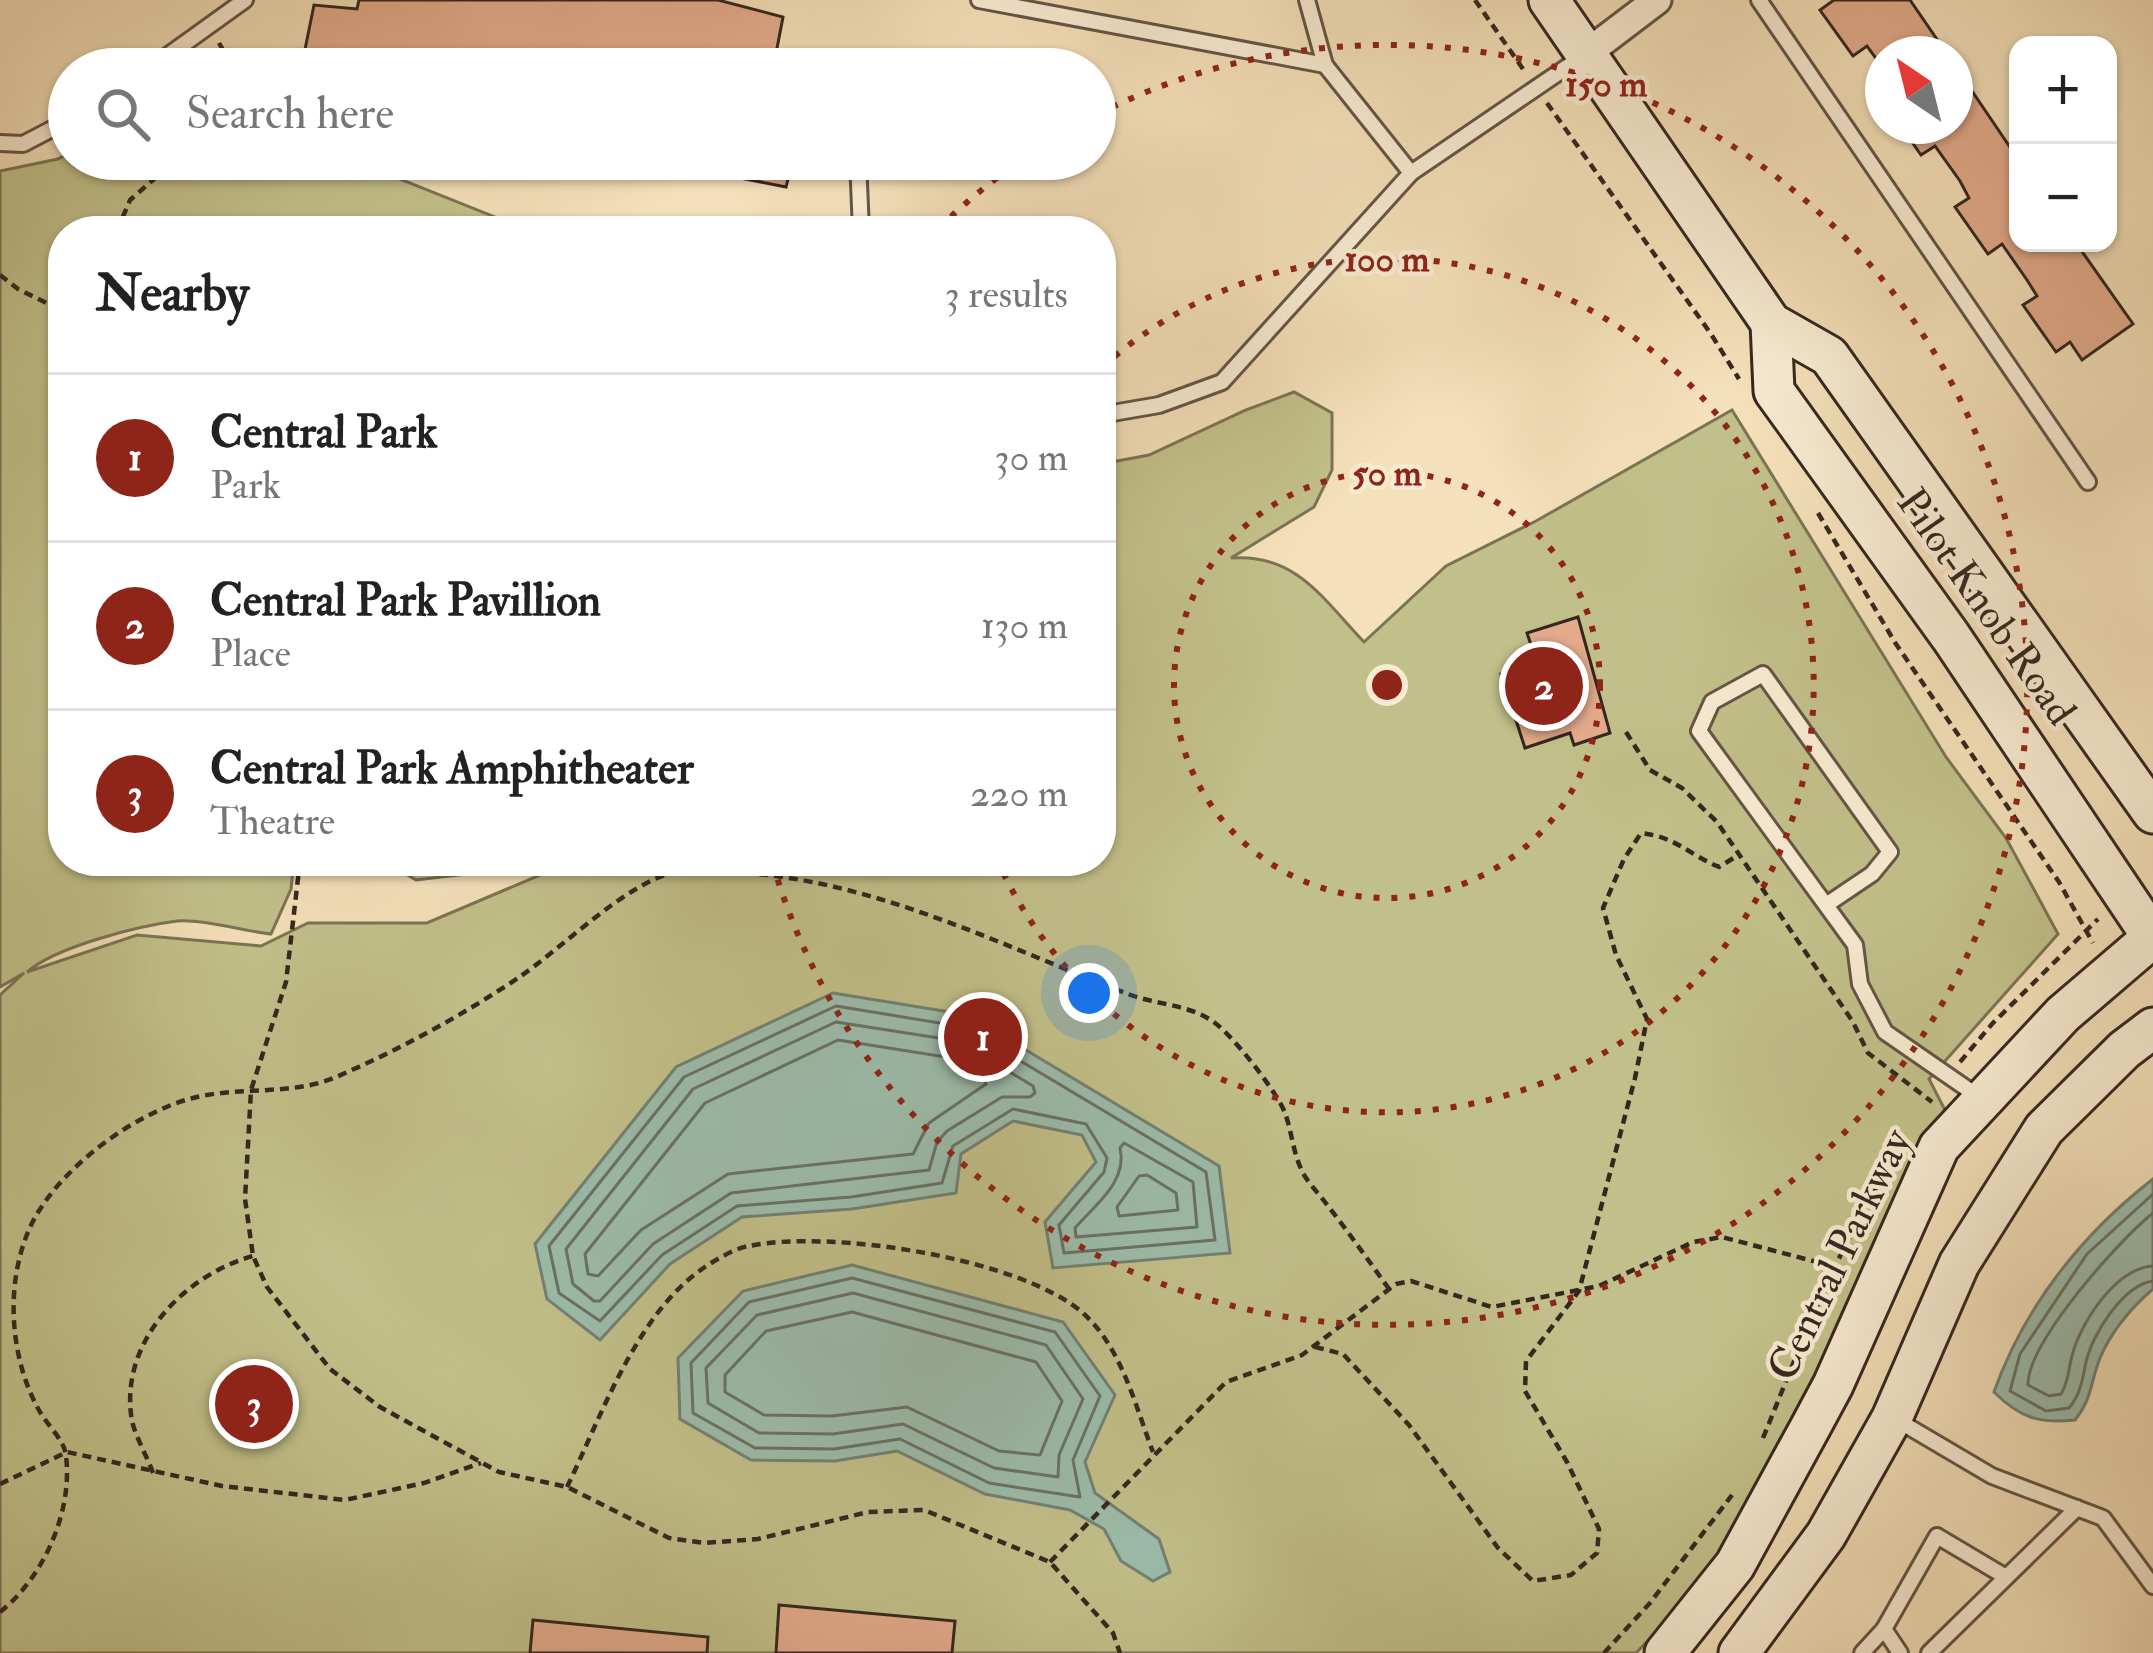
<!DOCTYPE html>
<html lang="en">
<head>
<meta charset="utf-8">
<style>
	body { margin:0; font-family:"IM FELL Double Pica",serif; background:#f6f6f6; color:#222 }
	.controls { position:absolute; right:36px; top:36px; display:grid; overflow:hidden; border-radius:24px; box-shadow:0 3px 9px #0004 }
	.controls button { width:108px; height:108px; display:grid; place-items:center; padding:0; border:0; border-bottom:3px solid #e0e0e0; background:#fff; color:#222; font:60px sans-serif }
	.compass { position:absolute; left:1865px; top:36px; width:108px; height:108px; border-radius:50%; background:#fff; box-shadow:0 3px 9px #0004; rotate:325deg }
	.you { position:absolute; left:1089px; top:993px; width:42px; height:42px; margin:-30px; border:9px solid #fff; border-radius:50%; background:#1a73e8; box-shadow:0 0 0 18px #1a73e833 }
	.badge { display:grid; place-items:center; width:78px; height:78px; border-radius:50%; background:#8f2418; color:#fff; font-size:39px; font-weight:700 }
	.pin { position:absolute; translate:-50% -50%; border:6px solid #fff; box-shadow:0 3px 12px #0006 }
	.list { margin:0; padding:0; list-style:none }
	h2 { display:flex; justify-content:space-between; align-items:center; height:156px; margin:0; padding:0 48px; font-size:51px }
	h2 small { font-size:39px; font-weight:400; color:#767676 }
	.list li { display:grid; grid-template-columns:78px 1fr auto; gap:36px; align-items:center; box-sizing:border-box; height:168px; padding:0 48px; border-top:3px solid #e0e0e0 }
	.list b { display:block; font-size:45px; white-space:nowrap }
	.list p { margin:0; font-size:39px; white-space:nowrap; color:#767676 }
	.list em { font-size:39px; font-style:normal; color:#767676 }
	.icon { flex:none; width:66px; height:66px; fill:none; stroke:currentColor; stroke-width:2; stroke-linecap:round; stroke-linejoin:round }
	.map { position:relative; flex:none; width:2153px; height:1653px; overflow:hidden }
	.search { position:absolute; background:#fff; box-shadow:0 3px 9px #0004; left:48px; top:48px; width:1068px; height:132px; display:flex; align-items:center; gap:30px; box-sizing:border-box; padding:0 42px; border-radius:66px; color:#767676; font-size:45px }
	.panel { position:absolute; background:#fff; box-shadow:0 3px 9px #0004; left:48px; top:216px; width:1068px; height:660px; border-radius:48px }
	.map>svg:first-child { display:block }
</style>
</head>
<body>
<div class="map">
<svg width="2153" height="1653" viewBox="0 0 2153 1653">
	<rect width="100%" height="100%" fill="#f4e0b9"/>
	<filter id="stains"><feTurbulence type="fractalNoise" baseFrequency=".00167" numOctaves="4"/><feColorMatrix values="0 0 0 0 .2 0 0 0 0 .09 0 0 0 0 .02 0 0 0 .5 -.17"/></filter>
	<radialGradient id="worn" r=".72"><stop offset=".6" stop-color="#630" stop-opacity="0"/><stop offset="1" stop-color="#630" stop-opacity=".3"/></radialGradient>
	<!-- green -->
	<g fill="#c2c08a" stroke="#7b7454" stroke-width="3">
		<path d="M69,153V159H350L530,231H63V861H294L291,889L271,934C244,931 202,919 177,921C137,926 56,947 27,972L137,935L261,946L308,923H427L573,861H1101V464L1149,455L1246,410L1294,392L1332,413V470L1314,507L1231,558C1296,553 1323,599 1364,642L1446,566L1536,521L1732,410L1946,757L2006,838L2058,934L1929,1079L1946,1112L1889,1209L1762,1494L1689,1598L1636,1653H0V995L24,973L0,987V171L58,159Z"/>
		<path d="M384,861H519L467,874L416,880Z"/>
	</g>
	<!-- water -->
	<g fill="#9cbdac" stroke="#728174" stroke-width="3">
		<path d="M833,993L968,1015L1219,1166L1230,1253L1053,1268L1045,1222L1096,1162L1082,1135L1013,1121L961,1154L956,1193L852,1209L742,1217L670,1264L600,1340L547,1299L535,1244L676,1067Z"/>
		<path d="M2153,1179V1289C2131,1308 2112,1330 2100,1358C2090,1383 2093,1397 2075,1420C2040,1424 2020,1418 1994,1392C2024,1307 2082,1234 2153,1179Z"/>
		<path d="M852,1265L1063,1322L1115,1395L1085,1462L1095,1493L1159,1539L1170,1572L1153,1581L1121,1561L1104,1529L1070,1510L985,1494L897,1451L835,1461L751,1460L680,1419L678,1358L743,1291Z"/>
	</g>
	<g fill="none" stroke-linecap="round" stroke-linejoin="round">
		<!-- shore -->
		<g stroke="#687266" stroke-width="3">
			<path d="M836,1006L964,1027L1206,1172L1215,1240L1064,1253L1059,1225L1104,1172L1107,1158L1086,1124L1013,1109L953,1146L942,1183L851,1197L737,1206L662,1255L600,1321L559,1293L549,1246L684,1077Z"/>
			<path d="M836,1022L958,1041L1033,1086L1035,1093L1030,1097H1002L947,1131L937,1142L929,1170L731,1193L653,1244L600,1301H594L573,1284L566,1249L693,1089Z"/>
			<path d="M838,1040L952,1058L984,1077L986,1084L929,1123L913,1154L728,1174L641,1230L598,1276L588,1274L585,1254L705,1103Z"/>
			<path d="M1124,1143L1193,1182L1197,1227L1076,1237L1075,1228C1096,1204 1128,1181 1120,1148Z"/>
			<path d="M1147,1175L1176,1193L1178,1210L1119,1216L1117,1207L1139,1176Z"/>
			<path d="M2153,1194L2087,1254L2020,1354L2010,1391L2046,1411L2069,1408C2081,1393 2082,1381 2086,1362C2092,1335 2123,1285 2153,1281"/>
			<path d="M2153,1213C2119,1240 2027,1343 2028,1385L2049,1396L2061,1394C2069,1381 2068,1370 2072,1356C2080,1323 2116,1268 2153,1266"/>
			<path d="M852,1278L1055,1332L1100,1396L1073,1460L1080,1497L989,1483L900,1439L834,1449L755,1448L693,1413L691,1363L749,1302Z"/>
			<path d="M853,1293L1046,1345L1083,1399L1059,1455L1058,1477L994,1468L903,1424L833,1434L759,1433L708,1403L706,1368L757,1315Z"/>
			<path d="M852,1312L1036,1362L1062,1401L1040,1455L999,1451L907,1407L832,1416L764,1415L725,1392V1375L766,1331Z"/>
		</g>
	</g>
	<!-- building -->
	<g fill="#e3ab8c" stroke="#34271f" stroke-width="3">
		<path d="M359,0H718L783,17L773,69H301L314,5L357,9Z"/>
		<path d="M1834,0H1910L1947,54H1883L1880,64L1867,46L1853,56L1820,10Z"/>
		<path d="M1955,66L2018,159V243H2076L2133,324L2082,360L2070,342L2056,352L2023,305L2037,296L2027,280L2002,244L1988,254L1955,207L1969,198L1960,181L1935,146L1921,155L1901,126H1955Z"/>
		<path d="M701,159H793L786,187L700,170Z"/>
		<path d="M1578,617L1610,733L1574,745L1570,733L1525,748L1501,674L1537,663L1527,633Z"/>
		<path d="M779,1605L955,1621L952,1653H776Z"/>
		<path d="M533,1620L708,1637L707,1653H530Z"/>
	</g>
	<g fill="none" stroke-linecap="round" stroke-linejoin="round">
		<defs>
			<g id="lane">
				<path d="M979,0L1325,65"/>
				<path d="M1307,0L1325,65L1411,173"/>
				<path d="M1759,0L2088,482"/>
				<path d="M149,69L245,0"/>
				<path d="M0,143L23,144L69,120"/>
				<path d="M858,159L861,231"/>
				<path d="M1101,415L1159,405L1222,382L1411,173L1586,54"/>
				<path d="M1826,905L1872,874L1890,852L1763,674L1712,702L1699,731L1855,945L1860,984L1885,1032L1979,1097"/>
				<path d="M1897,1420L1992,1476L2103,1518L2153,1586"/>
				<path d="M1862,1653L1884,1629"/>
				<path d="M1900,1653L1884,1629L1937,1536L2006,1577"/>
				<path d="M1929,1653L2077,1508"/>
			</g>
			<path id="street" d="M1586,54L1657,0"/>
			<g id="secondary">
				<path d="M1549,0L1771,323L1829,356L2153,813"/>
				<path d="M1771,323L1774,391L1951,637L2153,938"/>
				<path d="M1665,1653L1735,1565L1811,1426L1833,1385L1939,1147L2063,1014L2153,937"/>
				<path d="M1739,1653L1826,1535L1892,1418L1959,1264L2044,1129L2124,1050L2153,1028"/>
			</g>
		</defs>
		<!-- lane casing -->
		<use href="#lane" stroke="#645546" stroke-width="20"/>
		<!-- street casing -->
		<use href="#street" stroke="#645546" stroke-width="33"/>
		<!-- secondary casing -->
		<use href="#secondary" stroke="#34271f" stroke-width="45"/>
		<!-- path -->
		<g stroke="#34271f" stroke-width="4.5" stroke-dasharray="9 6" stroke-linecap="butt">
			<path d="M1475,0L1523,69"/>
			<path d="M219,43L234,69"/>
			<path d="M1547,103L1711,334L1739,379"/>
			<path d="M117,231L130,200L177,159"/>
			<path d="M0,275L18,289L63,311"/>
			<path d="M1818,513L1896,644L2059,882L2093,943"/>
			<path d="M1626,732L1650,770L1682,788L1717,822L1853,1022L1868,1053L1932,1102"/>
			<path d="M300,861L286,982L251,1090L245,1199L253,1256L267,1287L330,1369L380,1407L499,1472L567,1487L669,1538L704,1543L758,1539L868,1512L924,1510L1050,1562L1113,1633L1120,1653"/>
			<path d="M1960,1062L1992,1024L2098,919"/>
			<path d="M1315,1347L1343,1354L1409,1425L1498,1548L1533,1581L1571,1575L1597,1553L1599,1529L1567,1462L1525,1391L1526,1361L1579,1291L1635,1078L1647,1019L1616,955L1603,908L1624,859L1641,833C1676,837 1688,854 1719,867L1740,854"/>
			<path d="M1763,1438C1802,1343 1837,1247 1893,1161"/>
			<path d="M153,1473C147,1456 136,1438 132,1421C118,1343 184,1275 253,1256"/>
			<path d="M0,1484L67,1452L222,1486L345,1500L424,1483L481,1463"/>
			<path d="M567,1487C602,1415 638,1309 708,1265C719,1258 736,1248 749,1246C829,1229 1022,1258 1084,1314C1122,1349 1135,1405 1153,1452"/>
			<path d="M1050,1562L1226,1382L1302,1355L1396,1284L1411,1281L1492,1307L1599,1286L1693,1242L1722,1237L1832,1266"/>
			<path d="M0,1612C43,1578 73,1512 66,1456C65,1441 48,1426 40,1412C10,1360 5,1287 28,1232C52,1173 133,1113 193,1098C238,1086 293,1096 336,1077C399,1050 461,1016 518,978C562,948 622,887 671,873C686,868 707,872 723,872C865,875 997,944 1128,994C1156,1005 1190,1004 1215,1023C1234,1037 1277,1092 1285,1113C1292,1132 1293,1154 1303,1173C1309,1184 1320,1195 1328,1206C1349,1233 1369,1261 1389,1289"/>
			<path d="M1604,1653L1650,1603L1732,1495"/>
		</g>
		<!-- lane -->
		<use href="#lane" stroke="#f8ebd2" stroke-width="14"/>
		<!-- street -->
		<use href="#street" stroke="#f8ebd2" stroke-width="27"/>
		<!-- secondary -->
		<use href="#secondary" stroke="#f8ebd2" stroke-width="39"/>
	</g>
	<!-- distance rings -->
	<g fill="none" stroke="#8f2418" stroke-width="6" stroke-dasharray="6 12">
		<circle cx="1387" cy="685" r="213"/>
		<path d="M1101 368A427 427 0 1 1 998 862"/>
		<path d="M938 229A640 640 0 0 1 1020 161M1096 115A640 640 0 1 1 772 861"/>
	</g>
	<g text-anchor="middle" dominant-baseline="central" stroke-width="9" stroke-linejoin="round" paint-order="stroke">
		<!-- street labels -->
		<g font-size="42" fill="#34271f" stroke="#f8ebd2">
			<text transform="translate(1986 607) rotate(55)">Pilot Knob Road</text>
			<text transform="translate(1840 1255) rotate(-64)">Central Parkway</text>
		</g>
	</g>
	<circle cx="1387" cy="685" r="18" fill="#8f2418" stroke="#f8ebd2" stroke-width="6"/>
	<g font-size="36" text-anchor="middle" font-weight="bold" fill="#8f2418" stroke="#f8ebd2" stroke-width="9" stroke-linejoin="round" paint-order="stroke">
		<text x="1606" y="96">150 m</text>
		<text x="1387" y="271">100 m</text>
		<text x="1387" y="485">50 m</text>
	</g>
	<rect width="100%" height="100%" filter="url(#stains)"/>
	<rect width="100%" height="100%" fill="url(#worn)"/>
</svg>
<div class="controls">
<button>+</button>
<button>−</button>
</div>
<svg class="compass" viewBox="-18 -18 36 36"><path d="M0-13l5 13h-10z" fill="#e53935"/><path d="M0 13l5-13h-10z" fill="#767676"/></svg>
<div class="you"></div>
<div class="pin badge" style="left:983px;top:1037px">1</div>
<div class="pin badge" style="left:1544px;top:686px">2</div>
<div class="pin badge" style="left:254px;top:1404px">3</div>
<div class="search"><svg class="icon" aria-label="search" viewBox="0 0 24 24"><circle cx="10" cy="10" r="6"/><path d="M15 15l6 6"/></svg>Search here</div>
<section class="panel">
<h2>Nearby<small>3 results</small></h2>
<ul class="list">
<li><span class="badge">1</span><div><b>Central Park</b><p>Park</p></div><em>30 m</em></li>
<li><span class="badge">2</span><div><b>Central Park Pavillion</b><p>Place</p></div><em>130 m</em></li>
<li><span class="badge">3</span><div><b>Central Park Amphitheater</b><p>Theatre</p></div><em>220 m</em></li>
</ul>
</section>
</div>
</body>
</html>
